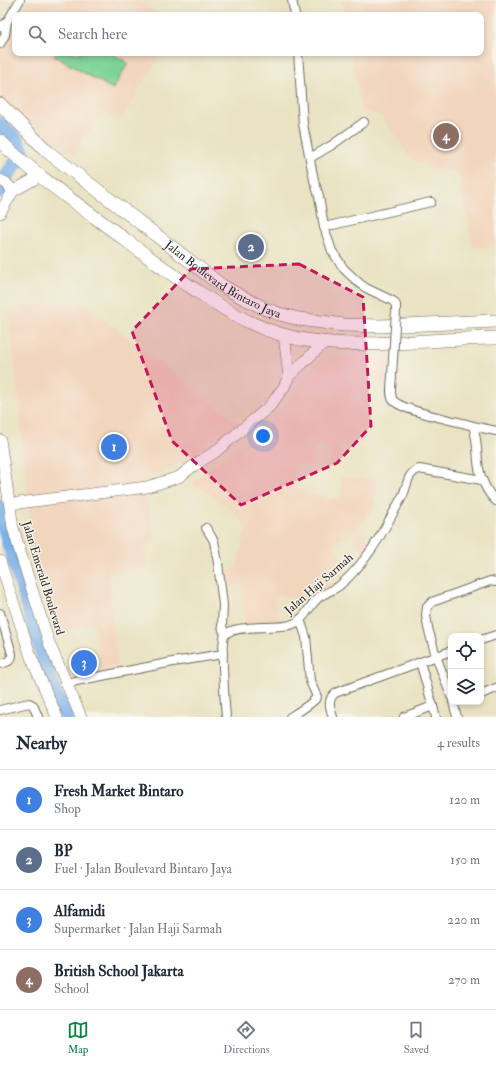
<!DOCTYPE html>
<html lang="en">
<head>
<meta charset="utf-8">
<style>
	body { margin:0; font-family:"IM FELL Double Pica",serif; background:#f6f6f7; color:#1f2937 }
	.controls { position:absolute; right:12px; bottom:12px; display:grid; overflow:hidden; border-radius:8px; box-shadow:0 2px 6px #0003 }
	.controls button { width:36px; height:36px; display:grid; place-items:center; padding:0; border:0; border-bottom:1px solid #e0e1e3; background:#fff; color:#1f2937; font:20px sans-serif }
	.you { position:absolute; left:263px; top:436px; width:14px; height:14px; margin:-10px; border:3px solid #fff; border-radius:50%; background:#1a73e8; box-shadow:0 0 0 6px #1a73e833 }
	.badge { display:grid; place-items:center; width:26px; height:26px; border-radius:50%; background:#0b8043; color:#fff; font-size:13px; font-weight:700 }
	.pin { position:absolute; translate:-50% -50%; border:2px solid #fff; box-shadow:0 1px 4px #0006 }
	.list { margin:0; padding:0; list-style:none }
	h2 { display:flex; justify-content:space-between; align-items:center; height:52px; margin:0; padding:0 16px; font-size:17px }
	h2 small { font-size:13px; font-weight:400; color:#747a83 }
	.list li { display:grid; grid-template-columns:26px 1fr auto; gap:12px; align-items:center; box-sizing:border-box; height:60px; padding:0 16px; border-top:1px solid #e0e1e3 }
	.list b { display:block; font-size:15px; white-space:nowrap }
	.list p { margin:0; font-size:13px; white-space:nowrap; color:#747a83 }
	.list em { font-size:13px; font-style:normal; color:#747a83 }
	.icon { flex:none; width:22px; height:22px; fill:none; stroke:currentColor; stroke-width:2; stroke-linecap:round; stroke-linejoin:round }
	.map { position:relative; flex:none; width:496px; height:717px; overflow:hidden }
	.search { position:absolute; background:#fff; box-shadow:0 2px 6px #0003; left:12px; right:12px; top:12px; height:44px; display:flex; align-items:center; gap:10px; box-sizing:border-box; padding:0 14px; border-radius:8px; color:#747a83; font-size:15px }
	.sheet { height:292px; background:#fff }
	nav { display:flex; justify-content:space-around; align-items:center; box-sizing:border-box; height:56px; border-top:1px solid #e0e1e3; background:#fff; font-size:11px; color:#747a83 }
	nav a { display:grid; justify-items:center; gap:2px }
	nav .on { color:#0b8043 }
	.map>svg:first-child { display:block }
</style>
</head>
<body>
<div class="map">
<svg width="496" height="717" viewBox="0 0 496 717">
	<rect width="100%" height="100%" fill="#f7f3e8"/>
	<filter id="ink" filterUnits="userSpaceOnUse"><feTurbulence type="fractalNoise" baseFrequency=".025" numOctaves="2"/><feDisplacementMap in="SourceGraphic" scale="8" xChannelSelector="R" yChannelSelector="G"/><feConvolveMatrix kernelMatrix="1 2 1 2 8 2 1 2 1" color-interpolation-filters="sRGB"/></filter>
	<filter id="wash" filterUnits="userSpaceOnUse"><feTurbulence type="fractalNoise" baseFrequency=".012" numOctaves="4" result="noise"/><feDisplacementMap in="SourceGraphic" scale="16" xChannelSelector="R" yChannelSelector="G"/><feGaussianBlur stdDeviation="0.9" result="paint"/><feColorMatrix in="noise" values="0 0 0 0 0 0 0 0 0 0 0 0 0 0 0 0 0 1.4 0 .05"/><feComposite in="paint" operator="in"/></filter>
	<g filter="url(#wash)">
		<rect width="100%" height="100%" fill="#e9e3c3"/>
		<!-- built -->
		<g fill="#f2d5bd">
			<path d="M29,0H137L162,15H20Z"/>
			<path d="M342,0H496V248L472,247L459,172L429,168L409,156L381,116L361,110L351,53H481V15H345Z"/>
			<path d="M15,24V53H161L121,120L104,111L73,154L0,99V49Z"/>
			<path d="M70,301L89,308L240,425L173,469L142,477L155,543L145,545L147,568L108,570L112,618L118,667L101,671L93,622L54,633L43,598L34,560L9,308Z"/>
			<path d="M330,356L389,359L386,385L369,382L364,444H340V465H329L330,446H314L313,467L296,463L293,469L297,491L340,499L342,477L376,480L377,493L373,509L358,528L371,544L364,554L351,533L332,544L348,571L307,603L286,595L275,597L278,624H244V585H226V571L236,569L246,528L231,509L192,483L269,422L316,364Z"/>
		</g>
		<!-- green -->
		<path fill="#7bd398" stroke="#537f62" d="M56,53H111L128,63L113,89L54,56Z"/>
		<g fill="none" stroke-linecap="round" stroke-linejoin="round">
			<!-- river -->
			<g stroke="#7cb1ea" stroke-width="15">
				<path d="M0,124L17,141L23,154L4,179L0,191"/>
				<path d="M0,507L1,517L55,694L66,717"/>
			</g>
		</g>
	</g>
	<g filter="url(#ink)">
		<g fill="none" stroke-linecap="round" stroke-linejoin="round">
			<defs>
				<g id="street">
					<path d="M292,0L295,15"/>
					<path d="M0,27L7,22L20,0"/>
					<path d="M0,44L5,35L7,22"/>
					<path d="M298,53L303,124L314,180L319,196L324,227L332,251L344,269L359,283L366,288L393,301L396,305V310"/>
					<path d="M310,158L332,145L364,122"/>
					<path d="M324,227L431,202"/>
					<path d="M392,375C392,382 389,394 393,400C401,411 458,421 473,426C477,438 477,449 478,461C479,475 486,492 496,501"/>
					<path d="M473,426L496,431"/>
					<path d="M206,528L214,541L218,563L223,605L222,625L223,630L225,634"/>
					<path d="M0,613L12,654C12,662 7,662 0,664"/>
					<path d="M481,640L496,635"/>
					<path d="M420,662L436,717"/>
					<path d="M66,683L173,662L223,654"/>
					<path d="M481,694L496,688"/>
					<path d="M451,696L436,656L428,628L426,615L427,607L432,602L490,581L496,582"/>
					<path d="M453,702L457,717"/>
					<path d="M0,710L29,703L33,705L38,717"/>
					<path d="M226,717C225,706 220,641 225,635C234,624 276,629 290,625C304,622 308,607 318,598C324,593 332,591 339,586C369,561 385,528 403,495C408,484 407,473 419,469L482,480"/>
					<path d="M290,717C298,712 312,704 317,697L310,681L306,637L300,619"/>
					<path d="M333,717C330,708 327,700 335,693L451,651"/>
					<path d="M404,717L433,706"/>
				</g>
				<g id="secondary">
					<path d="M0,180L6,183L13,191"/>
					<path d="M0,213L13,191L40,176"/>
					<path d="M284,335L289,376"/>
					<path d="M0,440L13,528L21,555L49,643L81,717"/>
					<path d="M10,504L147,487L179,477L193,466L215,452L270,406L284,387L289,376L325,342"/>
					<path d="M0,561L31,657L57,717"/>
				</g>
				<g id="primary">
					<path id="s1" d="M0,104L48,152L221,285L238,295L266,309L279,314L299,319L344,325L380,326L496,321"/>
					<path d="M0,141C34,174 73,201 111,229C139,250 167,272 197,291C234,316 267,335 312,341C373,349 435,338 496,338"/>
				</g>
			</defs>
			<!-- street casing -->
			<use href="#street" stroke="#6e6b60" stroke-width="10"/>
			<!-- secondary casing -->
			<use href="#secondary" stroke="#6e6b60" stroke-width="12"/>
			<!-- primary casing -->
			<use href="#primary" stroke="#6e6b60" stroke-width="14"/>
			<!-- street -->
			<use href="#street" stroke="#fff" stroke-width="8"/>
			<!-- secondary -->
			<use href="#secondary" stroke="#fff" stroke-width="11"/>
			<!-- primary -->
			<use href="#primary" stroke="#fff" stroke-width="13"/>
			<defs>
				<path id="street-bridge" d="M392,375L396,310"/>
			</defs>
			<!-- street-bridge casing -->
			<use href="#street-bridge" stroke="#6e6b60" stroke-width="10" stroke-linecap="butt"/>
			<!-- street-bridge -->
			<use href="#street-bridge" stroke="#fff" stroke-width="8"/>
		</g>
	</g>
	<!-- marked area -->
	<path fill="#c2185b" fill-opacity="0.2" stroke="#c2185b" stroke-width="3" stroke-dasharray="8 5" stroke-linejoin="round" d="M299,264L363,297L371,426L337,463L241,505L172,441L132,331L191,269Z"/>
	<g text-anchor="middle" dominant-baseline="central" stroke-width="3" stroke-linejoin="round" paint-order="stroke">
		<!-- street labels -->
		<g font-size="12" fill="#2b2b2b" stroke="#f7f3e8">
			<text stroke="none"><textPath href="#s1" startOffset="285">Jalan Boulevard Bintaro Jaya</textPath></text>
			<text transform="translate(43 578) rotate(73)">Jalan Emerald Boulevard</text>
			<text transform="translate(319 584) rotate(-41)">Jalan Haji Sarmah</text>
		</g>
	</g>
</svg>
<div class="controls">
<button><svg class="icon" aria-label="locate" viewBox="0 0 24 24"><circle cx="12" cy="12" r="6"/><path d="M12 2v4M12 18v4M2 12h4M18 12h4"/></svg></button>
<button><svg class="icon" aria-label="layers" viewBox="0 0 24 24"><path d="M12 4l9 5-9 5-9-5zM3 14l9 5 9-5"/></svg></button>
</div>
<div class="you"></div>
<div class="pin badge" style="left:114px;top:447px;background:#3f7fe0">1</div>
<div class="pin badge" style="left:251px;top:247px;background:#5c6f8a">2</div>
<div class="pin badge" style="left:84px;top:663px;background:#3f7fe0">3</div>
<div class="pin badge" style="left:446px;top:136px;background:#8d6e63">4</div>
<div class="search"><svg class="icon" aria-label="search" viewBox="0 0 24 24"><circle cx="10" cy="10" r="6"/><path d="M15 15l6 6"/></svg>Search here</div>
</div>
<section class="sheet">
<h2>Nearby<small>4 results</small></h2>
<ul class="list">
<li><span class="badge" style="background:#3f7fe0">1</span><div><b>Fresh Market Bintaro</b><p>Shop</p></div><em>120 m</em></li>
<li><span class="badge" style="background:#5c6f8a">2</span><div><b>BP</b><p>Fuel · Jalan Boulevard Bintaro Jaya</p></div><em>150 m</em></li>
<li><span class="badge" style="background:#3f7fe0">3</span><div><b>Alfamidi</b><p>Supermarket · Jalan Haji Sarmah</p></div><em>220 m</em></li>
<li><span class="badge" style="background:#8d6e63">4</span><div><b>British School Jakarta</b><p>School</p></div><em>270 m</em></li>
</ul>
</section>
<nav>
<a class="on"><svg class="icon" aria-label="map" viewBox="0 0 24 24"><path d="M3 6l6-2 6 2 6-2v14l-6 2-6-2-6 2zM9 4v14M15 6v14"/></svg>Map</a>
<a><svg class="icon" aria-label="directions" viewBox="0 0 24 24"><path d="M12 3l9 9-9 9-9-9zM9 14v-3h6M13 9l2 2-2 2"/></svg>Directions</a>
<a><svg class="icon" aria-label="saved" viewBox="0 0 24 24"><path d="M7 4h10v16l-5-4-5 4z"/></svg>Saved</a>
</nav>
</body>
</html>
